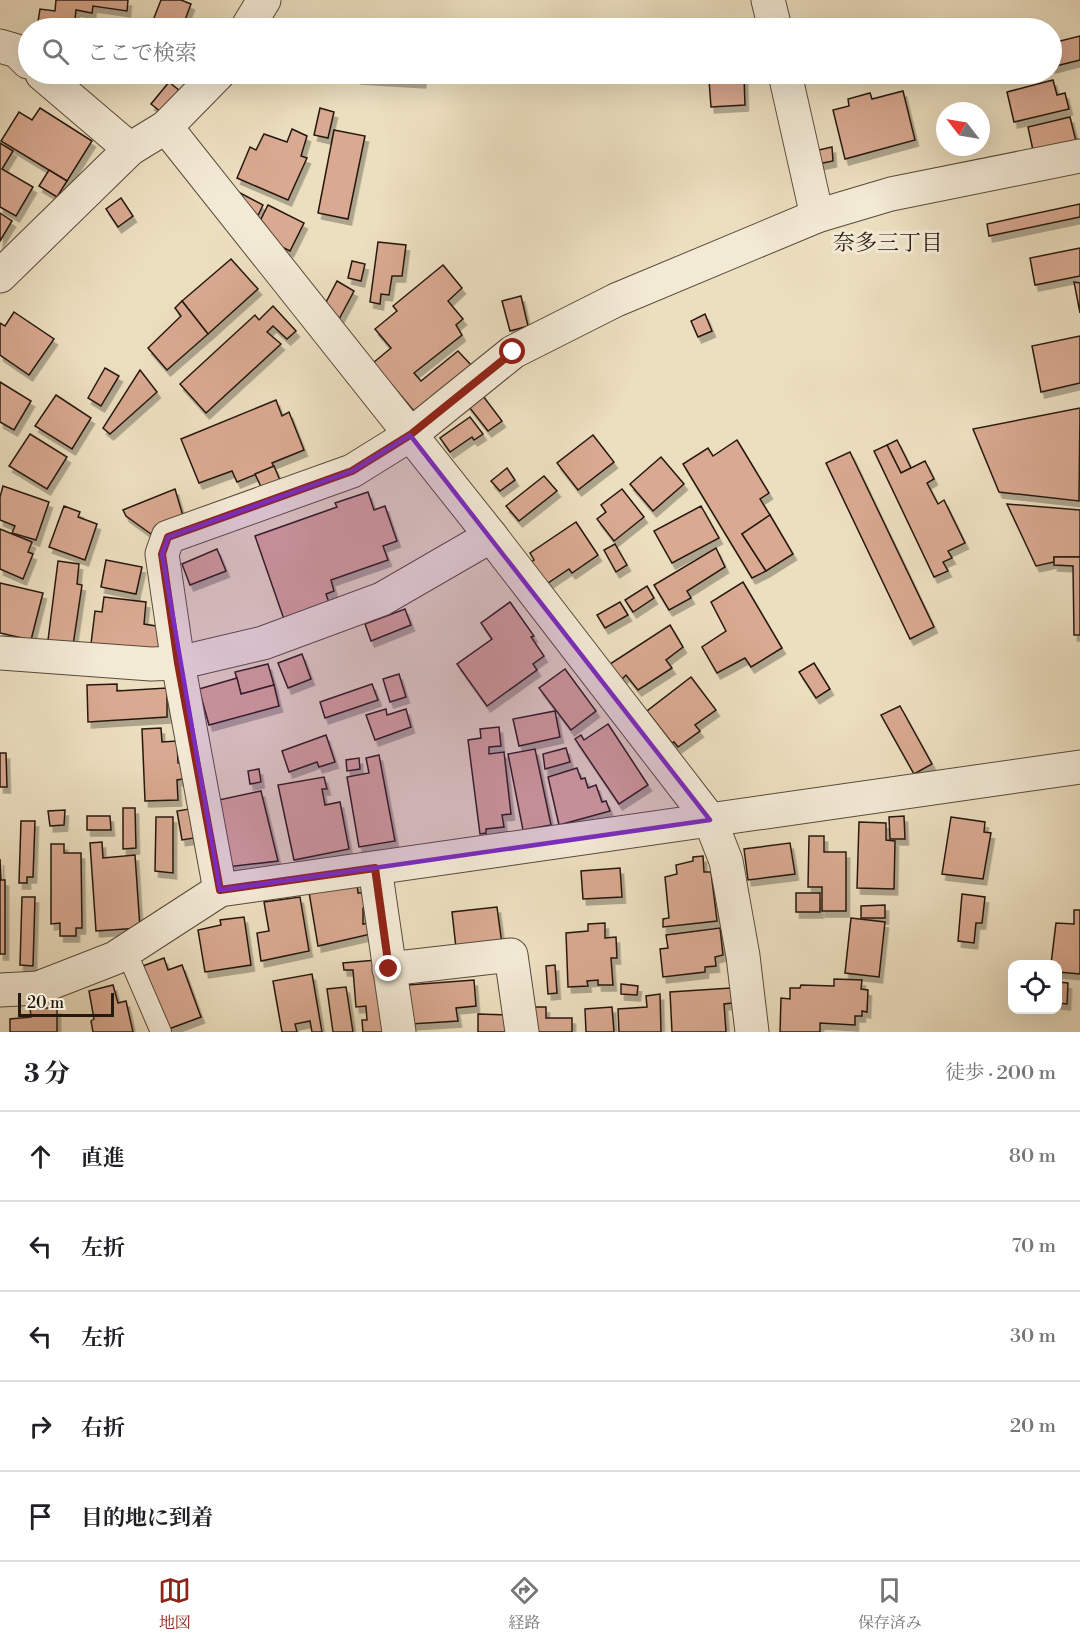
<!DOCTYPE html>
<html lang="ja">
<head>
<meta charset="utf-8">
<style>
	body { margin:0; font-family:"Libre Bodoni","Noto Serif JP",serif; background:#f6f6f6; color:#202124 }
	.controls { position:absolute; right:18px; bottom:18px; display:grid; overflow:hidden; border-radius:12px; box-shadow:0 6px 24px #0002 }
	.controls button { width:54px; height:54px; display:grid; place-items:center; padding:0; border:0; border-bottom:2px solid #e0e0e0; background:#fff; color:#202124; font:30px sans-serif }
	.compass { position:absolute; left:936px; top:102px; width:54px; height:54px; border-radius:50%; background:#fff; box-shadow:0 6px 24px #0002; rotate:301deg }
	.scale { position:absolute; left:18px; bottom:15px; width:96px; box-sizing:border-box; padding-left:6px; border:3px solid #26190e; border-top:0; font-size:16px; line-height:21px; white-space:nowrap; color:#26190e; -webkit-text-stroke:4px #f3ead6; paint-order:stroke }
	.stop { position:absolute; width:18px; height:18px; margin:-14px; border:4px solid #8f2418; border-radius:50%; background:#fff }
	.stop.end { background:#8f2418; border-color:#fff; box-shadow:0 2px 6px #0008 }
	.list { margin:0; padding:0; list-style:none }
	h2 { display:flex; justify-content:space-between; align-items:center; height:78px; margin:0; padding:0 24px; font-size:26px }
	h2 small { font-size:20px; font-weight:400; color:#757577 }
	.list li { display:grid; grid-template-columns:39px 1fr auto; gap:18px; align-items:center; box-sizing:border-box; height:90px; padding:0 24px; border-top:2px solid #e0e0e0 }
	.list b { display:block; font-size:22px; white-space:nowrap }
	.list em { font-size:20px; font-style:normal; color:#757577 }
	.icon { flex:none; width:33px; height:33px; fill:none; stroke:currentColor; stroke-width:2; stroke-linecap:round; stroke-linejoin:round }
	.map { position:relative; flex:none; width:1080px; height:1032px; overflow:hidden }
	.search { position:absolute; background:#fff; box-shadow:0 6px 24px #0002; left:18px; right:18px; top:18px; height:66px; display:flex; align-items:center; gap:15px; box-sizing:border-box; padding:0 21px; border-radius:33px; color:#757577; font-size:22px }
	.sheet { height:528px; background:#fff }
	nav { display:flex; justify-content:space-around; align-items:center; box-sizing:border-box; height:84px; border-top:2px solid #e0e0e0; background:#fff; font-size:16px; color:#757577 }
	nav a { display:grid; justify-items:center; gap:3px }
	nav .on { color:#8f2418 }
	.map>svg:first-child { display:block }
</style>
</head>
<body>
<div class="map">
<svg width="1080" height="1032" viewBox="0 0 1080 1032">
	<defs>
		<filter id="shadow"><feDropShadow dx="3.5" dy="6" stdDeviation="0" flood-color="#0004"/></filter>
	</defs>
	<rect width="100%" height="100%" fill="#ecdfc0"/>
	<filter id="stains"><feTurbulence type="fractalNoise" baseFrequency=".00333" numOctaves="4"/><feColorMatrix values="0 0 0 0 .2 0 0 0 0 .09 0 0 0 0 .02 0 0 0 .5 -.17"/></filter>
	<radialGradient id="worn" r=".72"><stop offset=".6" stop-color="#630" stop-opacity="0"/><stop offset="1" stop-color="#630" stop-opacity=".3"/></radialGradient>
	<!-- building -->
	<g fill="#d9a991" stroke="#26190e" stroke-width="1.5" filter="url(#shadow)">
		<path d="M56,0H128L127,11L93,6L92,13L76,10L74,28H37L40,9L55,11Z"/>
		<path d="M161,0H181L191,4L182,28H150Z"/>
		<path d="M1080,36V60L1052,67V43Z"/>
		<path d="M357,74H423L422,82L357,78Z"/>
		<path d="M744,77L745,105L711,107L709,80Z"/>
		<path d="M1053,80L1057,95L1065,93L1069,109L1014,122L1007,92Z"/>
		<path d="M169,82L185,95L167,117L151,104Z"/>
		<path d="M903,91L915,140L845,159L833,110L849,106L848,99L870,93L872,99Z"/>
		<path d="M40,108L92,141L67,181L1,141L19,112L32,120Z"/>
		<path d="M320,108L334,112L328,138L314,135Z"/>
		<path d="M1070,117L1077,145L1034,155L1028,127Z"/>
		<path d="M292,129L307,136L301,156L307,158L288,200L237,178L250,147L256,150L264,134L287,142Z"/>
		<path d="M334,130L365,136L348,219L318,213Z"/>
		<path d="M0,143L13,151L2,169L33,187L16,216L0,207Z"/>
		<path d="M832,147L833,161L813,165L810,152Z"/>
		<path d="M49,170L67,181L57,197L39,186Z"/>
		<path d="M227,186L263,205L252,228Z"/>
		<path d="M121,198L133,216L118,227L106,209Z"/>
		<path d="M1080,204V217L989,236L987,224Z"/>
		<path d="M268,205L304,223L290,251L254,233Z"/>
		<path d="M0,213L12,221L0,241Z"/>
		<path d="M378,242L406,245L402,276H392L389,295L381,294L380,304L370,302Z"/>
		<path d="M1080,248V276L1035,285L1030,258Z"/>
		<path d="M231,259L258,289L208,334L182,301Z"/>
		<path d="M352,261L365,264L361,281L348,278Z"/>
		<path d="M443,265L462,288L448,301L463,319L456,325L462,335L414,373L421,381L458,351L471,365L414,411L392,385L386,390L367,368L391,348L375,329L397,311L393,306Z"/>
		<path d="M337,281L354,291L338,321L321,312Z"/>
		<path d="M1074,282L1080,283V313Z"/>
		<path d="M521,296L528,326L510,331L502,301Z"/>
		<path d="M182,301L208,334L167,370L148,348L181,316L175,308Z"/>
		<path d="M273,306L296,331L287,339L273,326L267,332L281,344L206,413L180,384L255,315L259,320Z"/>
		<path d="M14,312L54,339L29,375L0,355V323L5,326Z"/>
		<path d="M705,314L712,331L698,337L691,321Z"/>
		<path d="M1080,336V383L1041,392L1032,346Z"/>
		<path d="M105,368L119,376L101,406L88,398Z"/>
		<path d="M140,370L157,392L110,434L103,428Z"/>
		<path d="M0,382L31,401L14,430L0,422Z"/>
		<path d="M480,392L502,421L488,431L466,403Z"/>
		<path d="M56,395L91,418L72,449L35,426Z"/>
		<path d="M276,400L282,416L289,412L304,450L272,463L274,467L237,482L232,471L199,483L181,439Z"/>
		<path d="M1080,408L1079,501L999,492L973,429Z"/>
		<path d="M470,417L483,434L474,440L472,437L450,452L440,438Z"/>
		<path d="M30,434L67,457L47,489L9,466Z"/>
		<path d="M593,435L614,462L578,490L557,463Z"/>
		<path d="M737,440L769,493L760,499L770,515L742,534L766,571L752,578L683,464L708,448L713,456Z"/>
		<path d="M897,440L911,468L901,473L887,445Z"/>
		<path d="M887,445L901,473L925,461L934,479L927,483L938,504L944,500L965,543L948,551L952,558L943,562L948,571L934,577L874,451Z"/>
		<path d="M850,452L934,627L910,639L826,463Z"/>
		<path d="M661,457L684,484L653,511L630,484Z"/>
		<path d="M274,466L282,485L264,493L255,474Z"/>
		<path d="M507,468L515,480L500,491L491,481Z"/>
		<path d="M544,476L557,491L519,521L506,506Z"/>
		<path d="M3,486L49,502L36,540L12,533L15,526L0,520V497Z"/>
		<path d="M175,489L183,516L171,527L151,534L126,516L123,510Z"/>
		<path d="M622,489L644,517L614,541L597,519L606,512L601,505Z"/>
		<path d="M368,492L374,510L385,506L397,541L383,546L388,560L331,580L334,591L326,594L331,609L286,625L255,536L337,507L335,503Z"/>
		<path d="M1007,504L1080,510V557H1054V562L1036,566Z"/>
		<path d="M64,506L80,512L78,517L97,524L85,560L49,547Z"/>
		<path d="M701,506L719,538L672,563L654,531Z"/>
		<path d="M770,515L793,554L766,571L742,534Z"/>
		<path d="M576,522L598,555L572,573L569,569L545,585L530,563L534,560L530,553Z"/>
		<path d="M0,529L32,542L28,552L33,554L23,579L0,569Z"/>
		<path d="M615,544L627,565L616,572L604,550Z"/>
		<path d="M716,548L725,567L687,591L691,598L669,610L654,585Z"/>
		<path d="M217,549L226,571L190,585L182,564Z"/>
		<path d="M1054,557H1080V635H1074L1073,566L1054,565Z"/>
		<path d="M106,560L142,567L136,594L101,587Z"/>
		<path d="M58,561L79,564L77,584L82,585L72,652L47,648Z"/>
		<path d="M743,582L782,648L751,667L745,658L717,673L702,647L726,631L711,602Z"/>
		<path d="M0,583L43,593L31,640L0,633Z"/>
		<path d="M647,586L654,598L633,612L625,600Z"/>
		<path d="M104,597L146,602L144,624L156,626L166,660L90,652L95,611L102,612Z"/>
		<path d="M510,602L534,636L531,637L544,656L533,664L537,670L487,706L457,664L492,639L481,623Z"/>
		<path d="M620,602L628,615L605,628L597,615Z"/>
		<path d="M405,609L411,625L371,641L365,624Z"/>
		<path d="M670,625L683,647L666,660L672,668L638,690L626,675L620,681L610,664Z"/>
		<path d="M302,654L311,679L288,688L278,663Z"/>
		<path d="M814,663L830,689L816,698L799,672Z"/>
		<path d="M268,664L274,685L241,694L235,672Z"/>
		<path d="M565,669L596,711L571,730L539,688Z"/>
		<path d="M399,674L406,697L390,702L383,679Z"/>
		<path d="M691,677L716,710L695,725L700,731L678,747L674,742L672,743L647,711Z"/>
		<path d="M237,678L241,694L274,685L279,706L209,725L199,689Z"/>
		<path d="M117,684V691L167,688V717L88,722L87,685Z"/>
		<path d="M372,684L378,700L325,718L320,702Z"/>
		<path d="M900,706L932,764L914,774L881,715Z"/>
		<path d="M386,709L387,715L406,709L411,727L375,740L366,715Z"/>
		<path d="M555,711L560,737L519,746L513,719Z"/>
		<path d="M608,724L648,785L619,804L575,739L581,735L584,740Z"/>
		<path d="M499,727L501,746L489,747V754L504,752L511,814L502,815L504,827L486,829V833L480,834L468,740L481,738L480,729Z"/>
		<path d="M161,728L162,742L177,741L178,763H181L183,779L177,780L178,800L145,801L142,729Z"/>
		<path d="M326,735L335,762L319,767L317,762L289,772L282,751Z"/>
		<path d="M566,748L570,762L545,769L543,754Z"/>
		<path d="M535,749L551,825L523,830L508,754Z"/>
		<path d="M0,753H6L7,787H0Z"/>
		<path d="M379,755L395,841L359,847L347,777L369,773L366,758Z"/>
		<path d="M359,758L360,769L347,771L346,760Z"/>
		<path d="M577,768L581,779L585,778L588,788L596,785L602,802L606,801L610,811L559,825L548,777Z"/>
		<path d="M259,769L261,782L250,784L248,771Z"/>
		<path d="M324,777L327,789H322L325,805L340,802L349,849L294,860L278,785Z"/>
		<path d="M261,791L278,861L227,867L214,801Z"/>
		<path d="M123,808H135L136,848L123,849Z"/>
		<path d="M189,809L194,838L182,840L177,811Z"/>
		<path d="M65,810L64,825L50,826L48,811Z"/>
		<path d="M87,816H110L111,830H87Z"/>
		<path d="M904,816L905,839H890L889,817Z"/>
		<path d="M156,817H173V873L155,871Z"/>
		<path d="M951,817L985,822L984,832L991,833L983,879L942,874Z"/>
		<path d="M21,821H35L33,877H27V883H19Z"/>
		<path d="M859,822L886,823V840L895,841L894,889L857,888Z"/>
		<path d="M809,836H824V852H846V911H822V887H808Z"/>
		<path d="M102,842L103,858L135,855L140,928L96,931L90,843Z"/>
		<path d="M790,843L795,874L748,880L744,849Z"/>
		<path d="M51,844H64V853H81L82,928H76V936H60V923L51,924Z"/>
		<path d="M703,856L704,872H711L717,921L663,927V919L669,918L665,877L677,874L676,865L693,861V857Z"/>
		<path d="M0,859L1,880H5V954H0Z"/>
		<path d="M620,868L622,897L583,899L581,871Z"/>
		<path d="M357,883L358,893H366L368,907L363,908V924L369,923L371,934L318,946L309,892Z"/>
		<rect x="796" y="893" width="24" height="19"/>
		<path d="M962,894L985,897L982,923H976L974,943L958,941Z"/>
		<path d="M22,897H35L33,966L20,965Z"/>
		<path d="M300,897L309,951L261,961L257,933L269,931L264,902Z"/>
		<path d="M885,905V918H861V906Z"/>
		<path d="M497,907L503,952L457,957L452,912Z"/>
		<path d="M1074,910H1080V974L1058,972V964H1051L1056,923L1074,924Z"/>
		<path d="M244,917L251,965L205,972L198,930L221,925L220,920Z"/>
		<path d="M851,918L885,922L879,977L845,973Z"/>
		<path d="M605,923V938L616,937L617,958H611L613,985H598V980L587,981L588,986L568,987L566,933L588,931V924Z"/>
		<path d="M720,928L723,955L715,957L716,966L705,967V972L663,977L660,949L668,948L666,935Z"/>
		<path d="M164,958L168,970L182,965L201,1017L166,1030L143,966Z"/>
		<path d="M376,960L384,1032H363L362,1020H367L366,1006L356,1007L353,970H344L343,963Z"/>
		<path d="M555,965L557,993L548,994L546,966Z"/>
		<path d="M312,974L322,1032H312L310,1021L295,1024L297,1032H282L273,981Z"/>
		<path d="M834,979L862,980L861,989L868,990L867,1012L862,1011V1016H855V1025L820,1023V1032H780L781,998L790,999V988H800L801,985L834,986Z"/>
		<path d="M474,980L476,1006L456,1008L458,1021L411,1024L408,985Z"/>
		<path d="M1058,982L1068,983L1067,1004L1058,1003Z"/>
		<path d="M621,984L638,986L637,995L621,994Z"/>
		<path d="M113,985L118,1003L126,1001L133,1032H93L91,1021L94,1019L89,991Z"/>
		<path d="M346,987L353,1032H333L327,989Z"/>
		<path d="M731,988L732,1003L724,1004L726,1032H672L670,992Z"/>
		<path d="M660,994L661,1032H619L618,1009L647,1007L646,996Z"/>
		<path d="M526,1007H546V1018H572V1032H526Z"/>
		<path d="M612,1007L614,1032H586L585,1009Z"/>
		<path d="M30,1008H57V1032H10V1019L31,1017Z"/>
		<path d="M478,1014L508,1015V1032H478Z"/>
	</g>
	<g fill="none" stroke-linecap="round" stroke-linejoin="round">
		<defs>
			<path id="lane" d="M126,951L161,1032"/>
			<g id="street">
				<path d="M768,0L775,28"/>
				<path d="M247,28L264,0"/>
				<path d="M0,46L17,51L28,62"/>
				<path d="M42,74L130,149"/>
				<path d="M785,74L817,216"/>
				<path d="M166,127L491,536L710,820L726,861L743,956L752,1032"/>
				<path d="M0,276L130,149L166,127L218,74"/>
				<path d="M0,653L151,664L178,663L263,643L382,599L491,536"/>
				<path d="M375,868L399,1032"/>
				<path d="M220,890L178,663L162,554L168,537L352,471L410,435L513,352L616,300L817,216L891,194L1080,156"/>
				<path d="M389,969L511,955L522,1032"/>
				<path d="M0,990L38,988L115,958L220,890L1080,767"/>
			</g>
		</defs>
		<!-- lane casing -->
		<use href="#lane" stroke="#584a3a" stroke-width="22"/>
		<!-- street casing -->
		<use href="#street" stroke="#584a3a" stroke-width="35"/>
		<!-- lane -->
		<use href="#lane" stroke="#f3ead6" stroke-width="20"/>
		<!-- street -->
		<use href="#street" stroke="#f3ead6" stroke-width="33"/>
	</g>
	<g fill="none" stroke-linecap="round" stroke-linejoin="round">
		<!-- route -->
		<path stroke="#8f2418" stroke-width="8" d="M389,969L375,868L220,890L178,663L162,554L168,537L352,471L410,435L513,352"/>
	</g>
	<!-- marked area -->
	<path fill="#7b2cbf" fill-opacity="0.2" stroke="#7b2cbf" stroke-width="4.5" stroke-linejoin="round" d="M410,435L710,820L220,890L162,554L168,537L352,471Z"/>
	<g text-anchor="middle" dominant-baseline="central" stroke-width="6" stroke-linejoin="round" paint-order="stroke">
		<!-- neighbourhood labels -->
		<g font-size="22" fill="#26190e" stroke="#f3ead6">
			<text x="888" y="243">奈多三丁目</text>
		</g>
	</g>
	<rect width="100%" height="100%" filter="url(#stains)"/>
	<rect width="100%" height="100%" fill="url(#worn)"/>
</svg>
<div class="controls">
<button><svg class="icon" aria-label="locate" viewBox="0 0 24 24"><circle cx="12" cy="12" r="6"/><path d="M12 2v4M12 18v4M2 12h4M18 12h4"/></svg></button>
</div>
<svg class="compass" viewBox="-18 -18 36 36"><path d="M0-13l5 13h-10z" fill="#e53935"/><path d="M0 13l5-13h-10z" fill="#757577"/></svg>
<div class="scale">20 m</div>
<div class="stop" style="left:513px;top:352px"></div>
<div class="stop end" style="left:389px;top:969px"></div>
<div class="search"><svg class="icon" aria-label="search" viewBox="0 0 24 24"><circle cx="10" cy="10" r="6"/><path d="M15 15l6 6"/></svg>ここで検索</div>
</div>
<section class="sheet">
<h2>3 分<small>徒歩 · 200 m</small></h2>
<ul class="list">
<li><svg class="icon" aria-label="ahead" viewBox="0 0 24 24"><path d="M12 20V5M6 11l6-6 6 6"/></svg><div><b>直進</b></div><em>80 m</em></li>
<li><svg class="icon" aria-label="left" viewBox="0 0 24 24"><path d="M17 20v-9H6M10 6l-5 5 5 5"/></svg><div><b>左折</b></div><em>70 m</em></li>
<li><svg class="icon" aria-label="left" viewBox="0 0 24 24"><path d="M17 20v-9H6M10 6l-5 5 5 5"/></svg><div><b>左折</b></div><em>30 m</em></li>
<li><svg class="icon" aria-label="right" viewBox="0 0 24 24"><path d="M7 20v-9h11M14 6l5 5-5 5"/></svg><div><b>右折</b></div><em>20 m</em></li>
<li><svg class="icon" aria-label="arrive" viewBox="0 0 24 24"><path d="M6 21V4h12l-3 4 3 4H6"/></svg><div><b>目的地に到着</b></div></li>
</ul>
</section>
<nav>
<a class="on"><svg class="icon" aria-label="map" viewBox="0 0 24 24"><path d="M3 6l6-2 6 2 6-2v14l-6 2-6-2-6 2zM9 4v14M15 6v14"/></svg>地図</a>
<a><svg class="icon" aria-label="directions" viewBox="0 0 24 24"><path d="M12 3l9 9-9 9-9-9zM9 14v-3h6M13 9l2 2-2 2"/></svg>経路</a>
<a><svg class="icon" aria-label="saved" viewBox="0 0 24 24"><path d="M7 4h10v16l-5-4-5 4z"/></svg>保存済み</a>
</nav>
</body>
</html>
